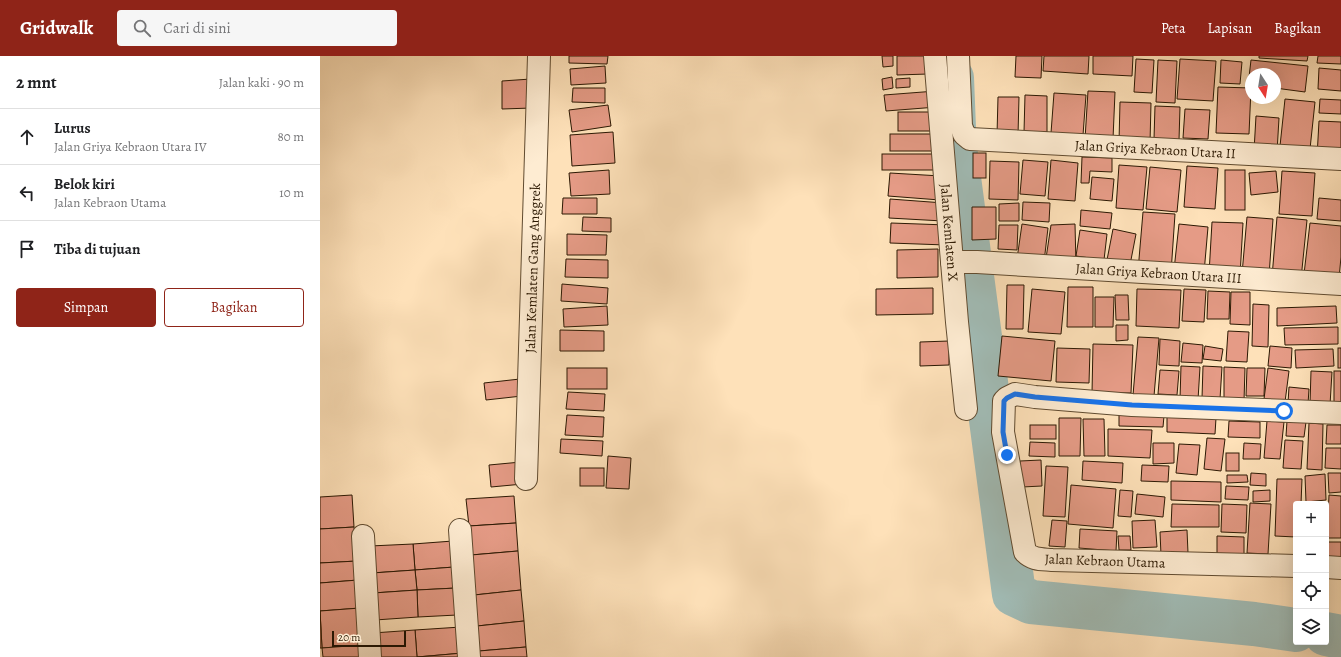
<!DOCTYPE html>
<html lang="id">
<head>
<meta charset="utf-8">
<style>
	body { margin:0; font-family:Alegreya,serif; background:#f6f6f6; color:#202124 }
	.controls { position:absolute; right:12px; bottom:12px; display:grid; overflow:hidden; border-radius:4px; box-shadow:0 4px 16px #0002 }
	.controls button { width:36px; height:36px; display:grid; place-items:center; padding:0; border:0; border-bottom:1px solid #e0e0e0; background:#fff; color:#202124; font:20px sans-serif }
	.compass { position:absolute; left:925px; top:12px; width:36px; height:36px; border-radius:50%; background:#fff; box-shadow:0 4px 16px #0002; rotate:168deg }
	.scale { position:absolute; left:12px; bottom:10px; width:74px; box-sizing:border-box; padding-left:4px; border:2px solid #2c1903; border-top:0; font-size:11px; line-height:14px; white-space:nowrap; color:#2c1903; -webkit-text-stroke:3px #feecd2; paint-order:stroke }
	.stop { position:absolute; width:12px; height:12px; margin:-9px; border:3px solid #1a73e8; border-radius:50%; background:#fff }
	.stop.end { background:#1a73e8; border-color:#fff; box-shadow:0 1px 4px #0008 }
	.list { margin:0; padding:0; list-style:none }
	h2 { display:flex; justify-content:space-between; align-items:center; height:52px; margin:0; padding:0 16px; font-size:17px }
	h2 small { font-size:13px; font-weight:400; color:#757577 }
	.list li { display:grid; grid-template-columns:26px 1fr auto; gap:12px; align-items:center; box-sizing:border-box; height:56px; padding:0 16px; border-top:1px solid #e0e0e0 }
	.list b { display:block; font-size:15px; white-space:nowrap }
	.list p { margin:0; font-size:13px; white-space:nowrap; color:#757577 }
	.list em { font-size:13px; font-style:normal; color:#757577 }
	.actions { display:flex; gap:8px; padding:12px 16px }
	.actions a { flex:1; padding:9px 0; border:1px solid #8f2418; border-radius:4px; text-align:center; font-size:14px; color:#8f2418 }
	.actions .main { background:#8f2418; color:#fff }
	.icon { flex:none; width:22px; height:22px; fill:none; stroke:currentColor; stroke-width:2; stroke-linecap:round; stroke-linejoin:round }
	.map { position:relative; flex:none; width:1021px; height:601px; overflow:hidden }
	header { display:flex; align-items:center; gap:24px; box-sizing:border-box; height:56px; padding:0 20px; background:#8f2418; color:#fff }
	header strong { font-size:19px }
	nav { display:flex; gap:22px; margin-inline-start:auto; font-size:14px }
	.search { width:280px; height:36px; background:#f6f6f6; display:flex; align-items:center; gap:10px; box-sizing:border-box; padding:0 14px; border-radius:4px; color:#757577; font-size:15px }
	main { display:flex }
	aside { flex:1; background:#fff }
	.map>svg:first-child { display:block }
</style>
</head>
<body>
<header>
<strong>Gridwalk</strong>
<div class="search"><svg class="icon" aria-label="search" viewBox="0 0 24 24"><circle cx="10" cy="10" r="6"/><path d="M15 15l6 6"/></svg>Cari di sini</div>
<nav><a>Peta</a><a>Lapisan</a><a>Bagikan</a></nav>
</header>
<main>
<aside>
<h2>2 mnt<small>Jalan kaki · 90 m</small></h2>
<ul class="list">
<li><svg class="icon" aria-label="ahead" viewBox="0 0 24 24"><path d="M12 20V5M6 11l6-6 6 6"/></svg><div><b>Lurus</b><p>Jalan Griya Kebraon Utara IV</p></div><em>80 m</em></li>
<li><svg class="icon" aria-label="left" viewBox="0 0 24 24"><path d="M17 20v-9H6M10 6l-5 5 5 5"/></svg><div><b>Belok kiri</b><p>Jalan Kebraon Utama</p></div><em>10 m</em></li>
<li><svg class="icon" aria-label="arrive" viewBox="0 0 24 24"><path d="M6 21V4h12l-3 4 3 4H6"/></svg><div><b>Tiba di tujuan</b></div></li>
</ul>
<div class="actions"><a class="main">Simpan</a><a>Bagikan</a></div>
</aside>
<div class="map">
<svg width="1021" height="601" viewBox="0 0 1021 601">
	<rect width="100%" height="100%" fill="#fee1b9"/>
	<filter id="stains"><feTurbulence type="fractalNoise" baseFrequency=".005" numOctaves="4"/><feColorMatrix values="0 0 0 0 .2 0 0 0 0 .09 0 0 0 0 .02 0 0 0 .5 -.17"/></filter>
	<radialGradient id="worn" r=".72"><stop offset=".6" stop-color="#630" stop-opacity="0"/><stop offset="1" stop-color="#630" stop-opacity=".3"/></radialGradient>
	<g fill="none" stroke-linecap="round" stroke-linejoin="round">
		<!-- river -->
		<g stroke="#a1bcb6" stroke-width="44">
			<path d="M632,22L634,72L636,99L694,538L711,546L934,568L976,574"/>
			<path d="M1006,578L1021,581"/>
		</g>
	</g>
	<!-- building -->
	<g fill="#e59b86" stroke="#2c1903">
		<path d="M249,0H288L287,8L249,7Z"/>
		<path d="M562,0H573V10L563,11Z"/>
		<path d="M577,0H607L608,18L577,19Z"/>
		<path d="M696,0H722L721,22L695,21Z"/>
		<path d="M724,0H769L768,18L723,15Z"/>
		<path d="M773,0H813L812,20L773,18Z"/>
		<path d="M939,0H988L987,5L939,2Z"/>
		<path d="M998,0H1021V8L997,7Z"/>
		<path d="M816,3L834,4L832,37L814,36Z"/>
		<path d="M860,3L896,5L893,45L857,43Z"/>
		<path d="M838,4L857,5L855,47L836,46Z"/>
		<path d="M901,4L922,6L920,28L900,27Z"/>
		<path d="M931,4L988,10L985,36L955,32V18H931V30H928Z"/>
		<path d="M285,10L286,27L251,29L250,13Z"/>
		<path d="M999,12L1021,14V35L998,33Z"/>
		<path d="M572,21L573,32L563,34L562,23Z"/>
		<path d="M590,22V31L576,32V23Z"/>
		<path d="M211,23L212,52L182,53V25Z"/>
		<path d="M898,31L931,32L929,78L896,77Z"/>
		<path d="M253,32H285V47L252,46Z"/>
		<path d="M616,35L617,51L566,55L564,39Z"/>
		<path d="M768,35L795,36L793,83H765Z"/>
		<path d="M734,37L766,39L763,79L731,77Z"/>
		<path d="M705,39L727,40V76H704Z"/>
		<path d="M678,41H699L698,79H677Z"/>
		<path d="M965,43L995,46L990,93L960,90Z"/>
		<path d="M1000,43L1021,44V58L999,57Z"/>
		<path d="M800,46L831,47L830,87L799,86Z"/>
		<path d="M288,49L291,70L252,76L249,54Z"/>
		<path d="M835,50L860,51L859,84L834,83Z"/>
		<path d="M865,53L890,54L888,83L863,82Z"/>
		<rect x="578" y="56" width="40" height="19"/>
		<path d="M936,60L959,62L957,96L934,95Z"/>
		<path d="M999,65L1021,66V102L997,101Z"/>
		<path d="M293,76L295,107L252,110L250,79Z"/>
		<rect x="570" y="78" width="47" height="17"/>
		<rect x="653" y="97" width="13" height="25"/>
		<rect x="562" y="98" width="58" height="16"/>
		<path d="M762,101L792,102V116L770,115L769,127H761Z"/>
		<path d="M703,104L728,106L725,140L700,138Z"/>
		<path d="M731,104L758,107L755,145L728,143Z"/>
		<path d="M670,105L699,106L698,144L669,143Z"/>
		<path d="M799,109L827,111L823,154L796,152Z"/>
		<path d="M867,110L898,112L895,153L864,151Z"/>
		<path d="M830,111L861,114L857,156L826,153Z"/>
		<path d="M289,114L290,138L251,140L249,117Z"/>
		<rect x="905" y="114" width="20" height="40"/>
		<path d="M956,115L958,136L931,139L929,117Z"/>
		<path d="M962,115L995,117L992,160L959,158Z"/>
		<path d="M570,117L621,120L620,144L568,140Z"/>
		<path d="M772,121L794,123L792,145L770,143Z"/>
		<path d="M243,142H277V158H242Z"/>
		<path d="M999,142L1021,144V165L997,163Z"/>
		<path d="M570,143L624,147L623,165L569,162Z"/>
		<path d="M703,146L730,147L729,166L702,164Z"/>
		<path d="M699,147V165H679V148Z"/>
		<path d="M652,151H676V183L652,184Z"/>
		<path d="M761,154L792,157L790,173L760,170Z"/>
		<path d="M823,156L855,158L851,217L818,215Z"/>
		<path d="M263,161L291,162V176L262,175Z"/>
		<path d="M927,161L953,163L949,220L922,218Z"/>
		<path d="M957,161L987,164L981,223L952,221Z"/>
		<path d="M892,166L923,167L920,220L889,218Z"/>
		<path d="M571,167L627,169L626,189L570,187Z"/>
		<path d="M990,167L1021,170V201L1019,222L984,218Z"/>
		<path d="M702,168L728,172L724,206L697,203Z"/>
		<path d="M755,168L756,209H725L731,169Z"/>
		<path d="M859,168L888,171L884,217L854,214Z"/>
		<path d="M679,169H698L697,194L678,193Z"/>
		<path d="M793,173L816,178L810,209L787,204Z"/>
		<path d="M760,174L787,178L784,204L756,200Z"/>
		<path d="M247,178L287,179L286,199H247Z"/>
		<path d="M618,193V221L577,222V194Z"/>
		<path d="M246,203L288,204V222L245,221Z"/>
		<path d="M242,228L288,232L287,248L241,245Z"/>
		<path d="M687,229H704L703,273H686Z"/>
		<path d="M748,231H773V271H747Z"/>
		<path d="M613,232V258L556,259V233Z"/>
		<path d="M712,233L745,236L741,278L708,276Z"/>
		<path d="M817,233L861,234L859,272L816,270Z"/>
		<path d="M864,233L886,234L884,266L862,265Z"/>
		<path d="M888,235L910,236L909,263H887Z"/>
		<path d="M911,236H930V269L910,268Z"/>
		<path d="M795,239H808L809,264H796Z"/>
		<path d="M775,241H794L793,271H775Z"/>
		<path d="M933,248L949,249L948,291L932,290Z"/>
		<path d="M287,250L288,269L244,271L243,253Z"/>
		<path d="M1016,250L1017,267L957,270V252Z"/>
		<path d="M796,269H808V284L796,285Z"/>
		<path d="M1018,271V288L965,289L964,272Z"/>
		<path d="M240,274L284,275V295H240Z"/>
		<path d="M908,275L929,276L927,306L906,305Z"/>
		<path d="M682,280L735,285L731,325L678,320Z"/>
		<path d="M818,281L839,282L834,340L813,339Z"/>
		<path d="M840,283L860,285L859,310L839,309Z"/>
		<path d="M629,285V309L600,310V286Z"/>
		<path d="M863,287L883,289L882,307L861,306Z"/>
		<path d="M773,288L813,289L811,337H772Z"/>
		<path d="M885,290L903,293L901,305L883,303Z"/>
		<path d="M950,290L972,292L971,312L948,310Z"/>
		<path d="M737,292L770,293L769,327L736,326Z"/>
		<rect x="1018" y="292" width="3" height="20"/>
		<path d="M1013,293L1014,310L976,312L975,294Z"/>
		<path d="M861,310L880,311L878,344L860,343Z"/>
		<path d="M883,310L902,311L900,343L882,342Z"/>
		<path d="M904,311L925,312L924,345H904Z"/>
		<rect x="247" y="312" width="40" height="21"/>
		<path d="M927,312H945L944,340H926Z"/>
		<path d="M948,312L969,315L965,346L944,343Z"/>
		<path d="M840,314L859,315L857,339L838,338Z"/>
		<path d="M991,315L1012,316L1010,349L990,348Z"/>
		<rect x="1014" y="315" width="7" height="33"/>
		<path d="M200,323L202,340L166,344L164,327Z"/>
		<path d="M969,331L989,333L988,348L968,347Z"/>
		<path d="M248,336L285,338L284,355L246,353Z"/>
		<path d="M799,358L844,360L843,371L799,370Z"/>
		<path d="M247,359L284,361L283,381L245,379Z"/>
		<path d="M847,360L896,362L895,378L847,376Z"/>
		<path d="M739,362H761L760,400H739Z"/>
		<path d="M763,363H784L785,400H764Z"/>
		<path d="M909,365L940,366V382L908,381Z"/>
		<path d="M947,365L964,366L960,403L944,402Z"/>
		<path d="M967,365L986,366L984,381L966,380Z"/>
		<path d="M989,367L1003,368L1002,414L987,413Z"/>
		<rect x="710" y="369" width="26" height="14"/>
		<path d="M1007,369H1021V388H1006Z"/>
		<path d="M788,373L832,374L830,402L788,400Z"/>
		<path d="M887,382L905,383L901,415L884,413Z"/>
		<path d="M241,383L283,385L282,400L240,397Z"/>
		<path d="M965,384L983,385L981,413L963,412Z"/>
		<path d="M710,386L735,387V401L709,400Z"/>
		<path d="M833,387H854V407L833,408Z"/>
		<path d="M924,387L941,388L940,403H923Z"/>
		<path d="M859,388L880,389L877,419L856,417Z"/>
		<path d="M1006,392H1021V413L1005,412Z"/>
		<rect x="906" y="397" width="13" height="18"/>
		<path d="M288,400L311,402L309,433L286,432Z"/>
		<path d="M721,404L722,430L702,431L700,405Z"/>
		<path d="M763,405L803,407L802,427L762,424Z"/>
		<path d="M201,406L203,428L171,431L169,409Z"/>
		<path d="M822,409L849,410L848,426L821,425Z"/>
		<path d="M726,410L748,411L745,461L723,460Z"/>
		<rect x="260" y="412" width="24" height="18"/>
		<path d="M931,417L946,418V430L930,429Z"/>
		<path d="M1008,417H1021V436L1009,437Z"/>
		<path d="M1005,418L1006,444L986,446L985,420Z"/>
		<path d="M907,419H927L928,426L907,427Z"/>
		<path d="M957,423H982L981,448H976V481L955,480Z"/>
		<path d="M851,425L901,426V446L851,444Z"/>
		<path d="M751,429L796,433L793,472L748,468Z"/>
		<path d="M906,430L929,431L928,444L905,443Z"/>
		<path d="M800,434L813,435L811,461L798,460Z"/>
		<path d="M950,434V445L933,446V435Z"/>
		<path d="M817,438L845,441L843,461L815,458Z"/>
		<path d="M32,439L34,471L0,473V441Z"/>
		<path d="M1009,439L1021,440V482H1007Z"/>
		<path d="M194,440L196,467L149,470L146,443Z"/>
		<path d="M930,447L951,448L948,498L927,497Z"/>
		<path d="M852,448L899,449V471H851Z"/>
		<path d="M902,448L927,449L926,477L901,476Z"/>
		<path d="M732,464L747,465L745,491L729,490Z"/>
		<path d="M835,464L837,491L813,492L812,465Z"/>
		<path d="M196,467L198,495L151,499L149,470Z"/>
		<path d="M34,471L37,505L0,507V473Z"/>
		<path d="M760,473L797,475L796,495L759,492Z"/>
		<path d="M867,474L868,497L841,499L840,476Z"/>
		<path d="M798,480H810L811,494H799Z"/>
		<path d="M897,480L924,481V500H897Z"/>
		<path d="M133,485L134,511L95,514L93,488Z"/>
		<path d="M1006,486H1021V507L1006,506Z"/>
		<path d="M93,488L95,514L52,517L50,490Z"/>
		<path d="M198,495L201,534L154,539L151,499Z"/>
		<path d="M37,505L38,524L0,527V507Z"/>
		<path d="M134,511L136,532L97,534L95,514Z"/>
		<path d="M95,514L97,534L53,537L52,517Z"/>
		<path d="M38,524L40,552L0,555V527Z"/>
		<path d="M136,532L137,559L98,561L97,534Z"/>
		<path d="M97,534L98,561L55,564L53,537Z"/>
		<path d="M201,534L204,565L157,570L154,539Z"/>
		<path d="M40,552L42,589L2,592L0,555Z"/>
		<path d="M0,555L2,592H0Z"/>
		<path d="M204,565L206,591L159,595L157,570Z"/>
		<path d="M141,571L143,597L97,601L95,574Z"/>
		<path d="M95,574L97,601H55L53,577Z"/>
		<path d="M42,589L43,601H3L2,592Z"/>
		<path d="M206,591L207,601H159V595Z"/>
		<path d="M143,597V601H97Z"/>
	</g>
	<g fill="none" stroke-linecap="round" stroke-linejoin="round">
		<defs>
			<g id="street">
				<path id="s1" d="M615,0L637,266L646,353"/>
				<path id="s2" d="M638,0L641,70L644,78L650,83L1021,103"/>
				<path id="s3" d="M632,206H657L1021,228"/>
				<path id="s4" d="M206,423L219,0"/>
				<path d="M140,474L149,601"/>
				<path d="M43,480L50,601"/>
				<path d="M976,510L732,504C721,503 713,504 705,496L683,376L684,345L687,342L695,338L715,341L812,349L1021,357"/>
				<path d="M1006,511L1021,512"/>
			</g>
		</defs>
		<!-- street casing -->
		<use href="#street" stroke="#604b30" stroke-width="24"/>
		<!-- street -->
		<use href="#street" stroke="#feecd2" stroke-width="22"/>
	</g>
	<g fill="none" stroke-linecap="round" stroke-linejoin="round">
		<!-- route -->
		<path stroke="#1a73e8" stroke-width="5" d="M687,399L683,376L684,345L687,342L695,338L715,341L812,349L964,355"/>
	</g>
	<g text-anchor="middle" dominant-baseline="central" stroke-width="4" stroke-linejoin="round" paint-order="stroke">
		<!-- street labels -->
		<g font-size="14" fill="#2c1903" stroke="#feecd2">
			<text stroke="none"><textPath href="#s2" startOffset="272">Jalan Griya Kebraon Utara II</textPath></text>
			<text stroke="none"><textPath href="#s1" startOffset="177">Jalan Kemlaten X</textPath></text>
			<text stroke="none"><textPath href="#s4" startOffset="211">Jalan Kemlaten Gang Anggrek</textPath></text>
			<text stroke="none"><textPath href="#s3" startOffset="207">Jalan Griya Kebraon Utara III</textPath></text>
			<text transform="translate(785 505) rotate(2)">Jalan Kebraon Utama</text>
		</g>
	</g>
	<rect width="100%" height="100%" filter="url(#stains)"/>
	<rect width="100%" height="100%" fill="url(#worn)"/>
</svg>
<div class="controls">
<button>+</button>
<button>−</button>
<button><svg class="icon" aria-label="locate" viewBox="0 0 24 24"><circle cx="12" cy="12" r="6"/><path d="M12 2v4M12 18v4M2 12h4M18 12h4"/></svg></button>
<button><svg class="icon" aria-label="layers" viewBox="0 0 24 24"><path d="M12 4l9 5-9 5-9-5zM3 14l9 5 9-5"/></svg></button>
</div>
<svg class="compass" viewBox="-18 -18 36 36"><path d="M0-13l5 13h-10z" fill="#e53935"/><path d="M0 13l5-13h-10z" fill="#757577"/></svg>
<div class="scale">20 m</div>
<div class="stop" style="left:964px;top:355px"></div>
<div class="stop end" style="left:687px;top:399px"></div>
</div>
</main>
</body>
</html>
